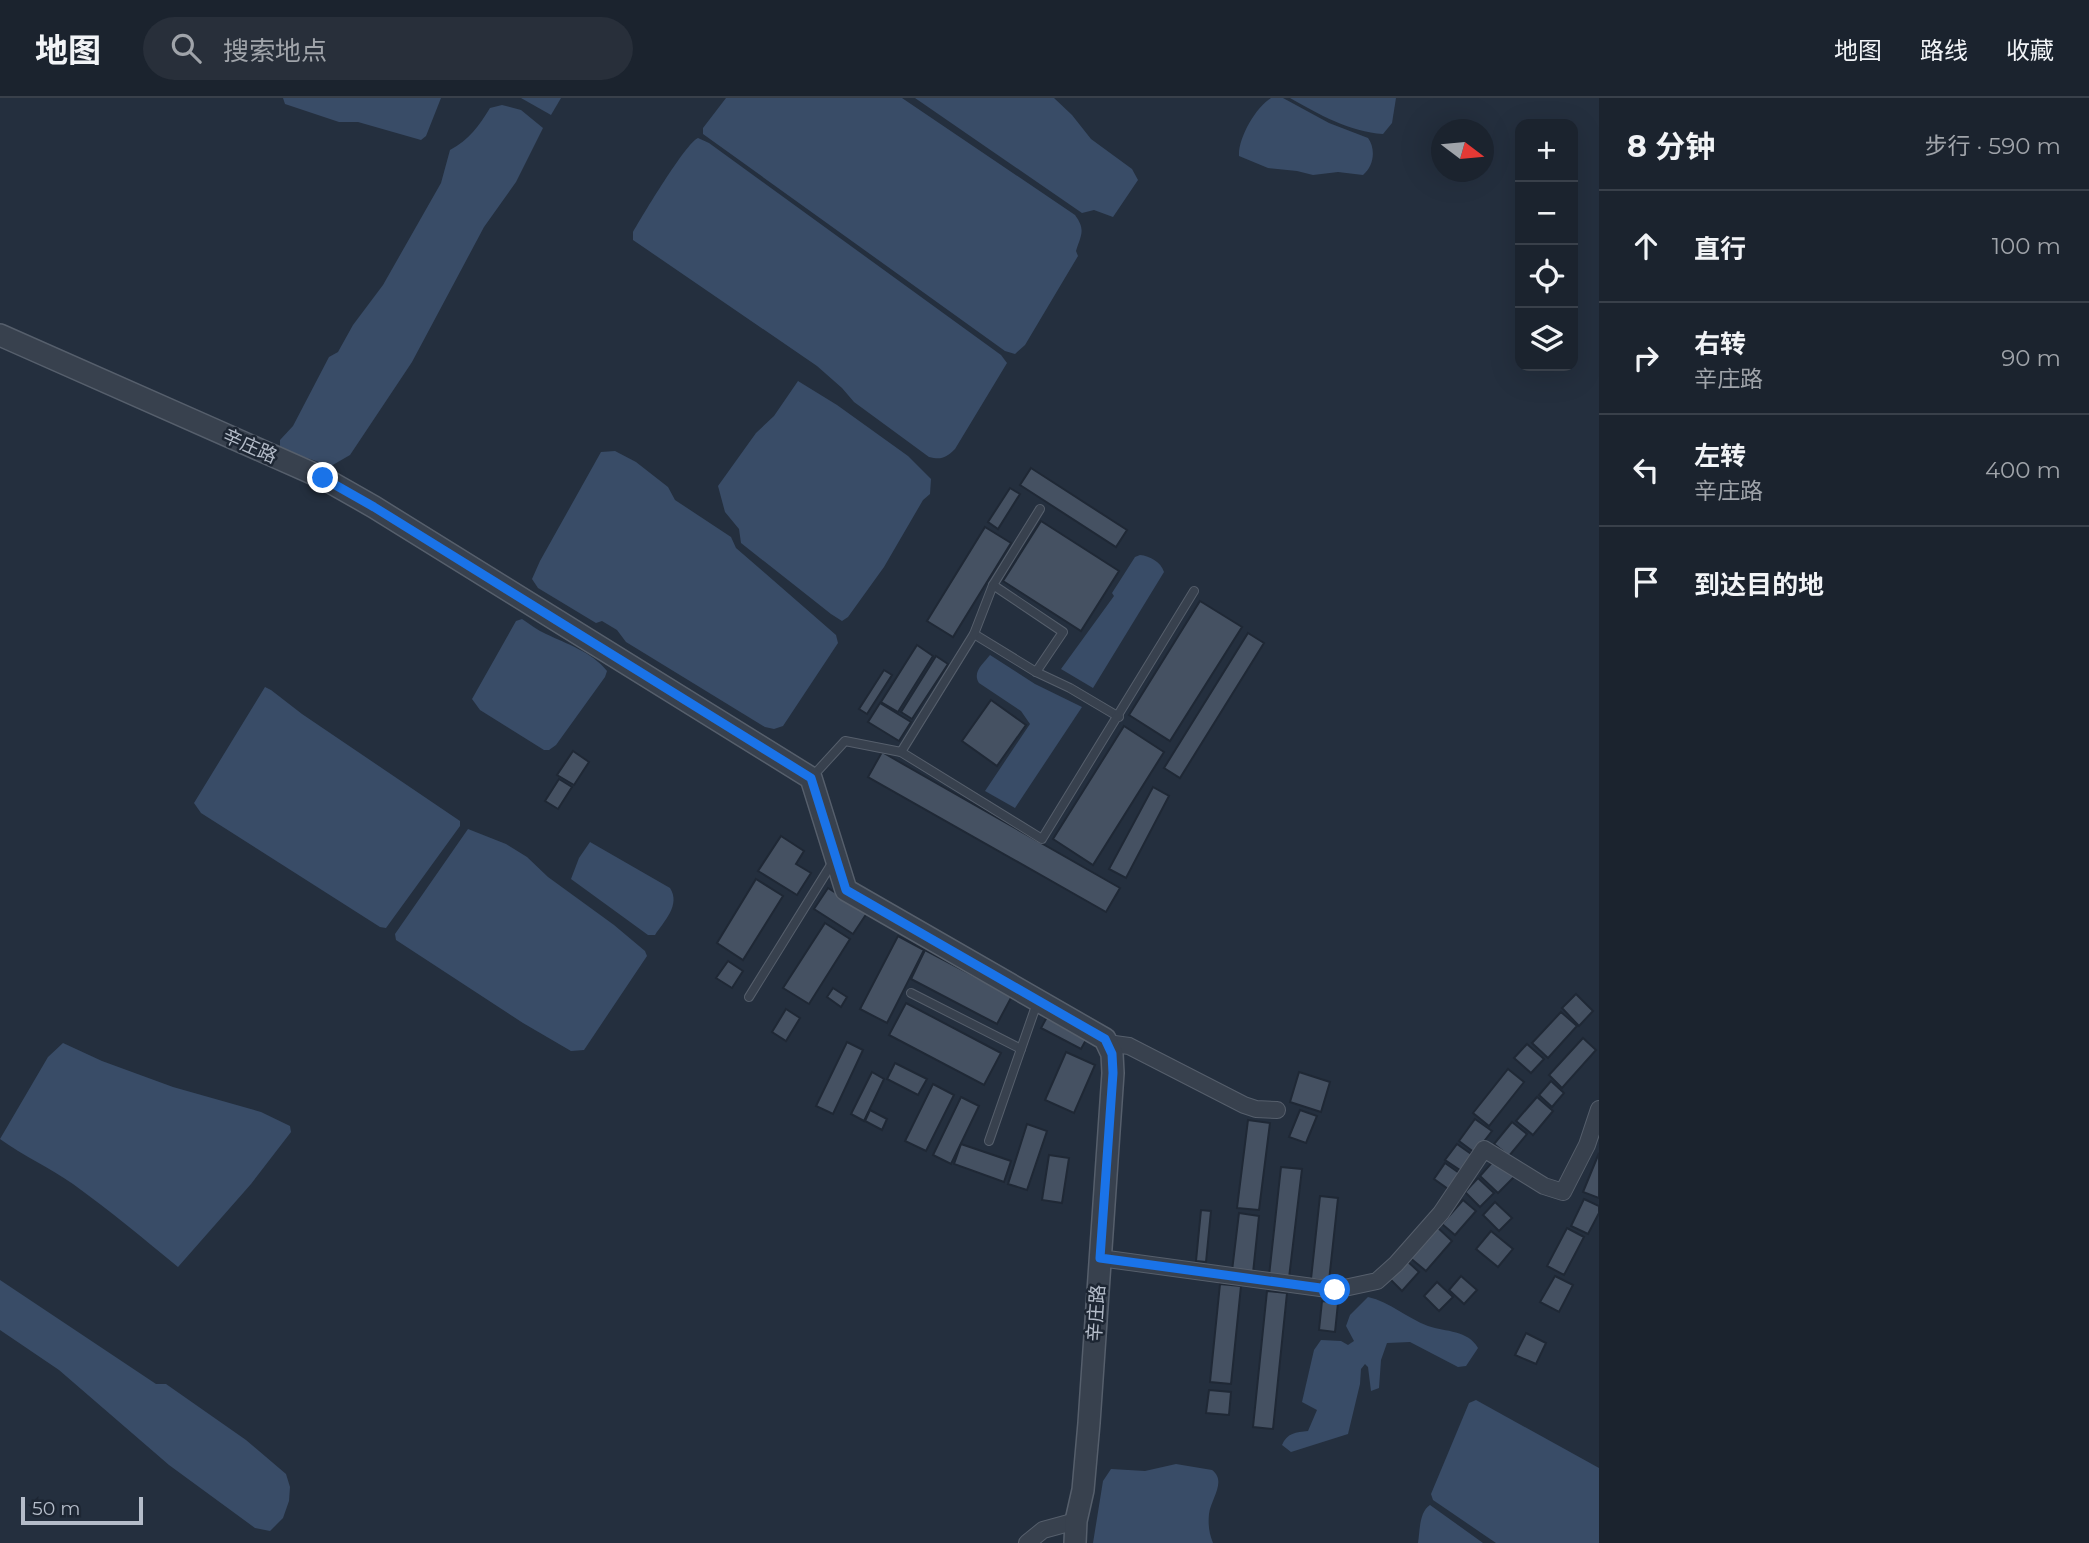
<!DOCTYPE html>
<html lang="zh">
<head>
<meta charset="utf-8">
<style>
	body { margin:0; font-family:Montserrat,"Noto Sans SC",sans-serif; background:#282f3a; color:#f1f3f6 }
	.controls { position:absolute; right:21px; top:21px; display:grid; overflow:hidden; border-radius:14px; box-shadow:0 7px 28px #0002 }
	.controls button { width:63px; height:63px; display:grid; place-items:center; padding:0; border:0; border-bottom:2px solid #39404a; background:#1b232e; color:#f1f3f6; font:35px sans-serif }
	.compass { position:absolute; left:1431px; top:21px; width:63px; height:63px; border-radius:50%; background:#1b232e; box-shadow:0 7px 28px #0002; rotate:106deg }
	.scale { position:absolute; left:21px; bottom:18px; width:122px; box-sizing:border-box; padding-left:7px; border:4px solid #b4bcc9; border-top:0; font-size:19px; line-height:24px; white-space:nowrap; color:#b4bcc9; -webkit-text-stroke:5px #1d2633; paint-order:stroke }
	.stop { position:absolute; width:21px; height:21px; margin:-16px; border:5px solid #1a73e8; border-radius:50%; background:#fff }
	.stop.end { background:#1a73e8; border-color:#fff; box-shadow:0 2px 7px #0008 }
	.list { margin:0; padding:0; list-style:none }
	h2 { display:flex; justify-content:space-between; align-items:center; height:91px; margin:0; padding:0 28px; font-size:30px }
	h2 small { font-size:23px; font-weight:400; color:#a0a4aa }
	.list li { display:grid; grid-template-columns:46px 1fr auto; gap:21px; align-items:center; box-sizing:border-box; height:112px; padding:0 28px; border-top:2px solid #39404a }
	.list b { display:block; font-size:26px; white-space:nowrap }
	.list p { margin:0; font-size:23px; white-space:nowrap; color:#a0a4aa }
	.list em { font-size:23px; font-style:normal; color:#a0a4aa }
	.icon { flex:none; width:38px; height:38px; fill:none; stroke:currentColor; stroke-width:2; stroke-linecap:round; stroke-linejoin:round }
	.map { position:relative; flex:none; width:1599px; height:1445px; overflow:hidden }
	header { display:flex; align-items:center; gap:42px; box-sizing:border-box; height:98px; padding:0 35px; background:#1b232e; border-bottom:2px solid #39404a }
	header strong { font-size:33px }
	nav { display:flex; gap:38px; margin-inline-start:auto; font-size:24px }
	.search { width:490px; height:63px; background:#282f3a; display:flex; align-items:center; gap:18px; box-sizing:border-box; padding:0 24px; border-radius:38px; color:#a0a4aa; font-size:26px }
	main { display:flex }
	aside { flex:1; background:#1b232e }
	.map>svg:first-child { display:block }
</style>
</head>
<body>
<header>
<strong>地图</strong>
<div class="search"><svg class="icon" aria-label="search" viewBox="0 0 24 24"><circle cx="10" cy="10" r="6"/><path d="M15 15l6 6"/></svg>搜索地点</div>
<nav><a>地图</a><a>路线</a><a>收藏</a></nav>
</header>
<main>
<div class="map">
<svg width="1599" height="1445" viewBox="0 0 1599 1445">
	<rect width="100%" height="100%" fill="#242f3e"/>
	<!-- water -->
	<g fill="#394c67">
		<path d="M283,0H441L426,38L421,42L358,24H339L285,6Z"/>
		<path d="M521,0H561L551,17Z"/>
		<path d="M726,0H902L1075,117C1086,132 1081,137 1076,153L1078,158L1025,247L1015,256L1005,253L703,36V30Z"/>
		<path d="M915,0H1054L1072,17L1091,41L1132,71L1138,82L1113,119L1094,112L1082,115Z"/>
		<path d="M1271,0H1283L1329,25L1368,40C1376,51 1374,68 1363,77L1338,74L1313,77L1297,73L1268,70L1239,58C1238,40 1256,9 1271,0Z"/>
		<path d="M1290,0H1396L1392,25L1383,36C1350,34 1318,16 1290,0Z"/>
		<path d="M502,7L521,12L543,30L516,84L484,129L412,264L350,357L331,368L280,351V342L293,328L329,259L338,254L353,227L383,187L441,85L450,52C469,42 479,28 490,10Z"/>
		<path d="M698,40L709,45L1001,257L1007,265L955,351C946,360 941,362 929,359L854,304L842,290L817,268L633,142V134C643,117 685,46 698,40Z"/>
		<path d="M798,283L837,307L908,358L931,381L930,396L923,402L884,469L848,519L842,523L831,516L741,445L739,431L725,414L718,388L756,335L774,318Z"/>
		<path d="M615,353L636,364L668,389L675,402L731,439L736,450L836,537L838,545L783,628L774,631L765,629L626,544L617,532L602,523L596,525L538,490L532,481L540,463L601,354Z"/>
		<path d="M1140,457C1150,458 1161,464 1164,474L1093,590L1061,571L1114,498L1112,495L1135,459Z"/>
		<path d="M522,521C530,526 537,532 546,536C567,546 592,554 607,573L605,579L556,647L549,652H544L480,612L472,601L516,523Z"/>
		<path d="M990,557L1035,586L1082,609L1015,710L985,693L1030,626L1021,613L979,585C972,574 983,566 990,557Z"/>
		<path d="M265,589L271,592L302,616L460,723V728L386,830L380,829L201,715L194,705Z"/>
		<path d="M468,731L506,746L527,759L548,779L614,827L645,853L647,858L584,952L571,953L523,925L396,842L395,836Z"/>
		<path d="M590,744L670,790C681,807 664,823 655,837H648L571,781L579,760Z"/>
		<path d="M63,945L102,963L173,989L261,1014L290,1028L291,1034L251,1086L178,1169C144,1141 109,1112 73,1086C49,1069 23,1058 0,1041L48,959Z"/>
		<path d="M0,1182L156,1286H166L246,1342L286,1376L290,1389L289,1403L283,1420L270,1433L255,1430L169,1367L59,1272L0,1232Z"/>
		<path d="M1368,1199C1390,1204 1407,1220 1428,1228C1446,1234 1468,1232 1478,1250L1466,1268L1458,1269L1410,1244L1387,1245L1381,1262L1379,1290L1371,1293L1368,1269L1365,1266L1361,1271L1360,1286L1348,1336L1291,1354L1282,1347C1287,1335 1296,1334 1308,1333L1317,1312L1302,1304L1314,1252L1321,1242L1341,1243L1348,1247L1354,1243L1346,1228L1350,1217Z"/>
		<path d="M1476,1302L1599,1370V1445H1496L1433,1402L1431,1396L1469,1305Z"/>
		<path d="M1176,1366L1212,1372C1227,1383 1211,1401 1209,1416C1208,1427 1209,1435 1213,1445H1093L1103,1383L1111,1371L1145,1373Z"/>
		<path d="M1430,1407L1483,1445H1418C1420,1433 1419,1414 1430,1407Z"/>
	</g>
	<!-- building -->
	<g fill="#455162" stroke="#1f2835" stroke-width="2">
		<path d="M1031,370L1127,432L1116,449L1020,387Z"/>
		<path d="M1010,390L1020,396L998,431L988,424Z"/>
		<path d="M1041,423L1119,473L1081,533L1003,483Z"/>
		<path d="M985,429L1011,445L953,539L927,523Z"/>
		<path d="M1200,503L1242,529L1170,643L1129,617Z"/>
		<path d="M1248,535L1264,545L1180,680L1164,670Z"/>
		<path d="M917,547L933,558L898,614L881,604Z"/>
		<path d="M936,558L948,566L912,621L901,614Z"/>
		<path d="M884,572L892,577L867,616L859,611Z"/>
		<path d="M991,602L1026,627L997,668L962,643Z"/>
		<path d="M880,605L911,624L899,643L868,624Z"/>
		<path d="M1124,628L1164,654L1093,767L1053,741Z"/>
		<path d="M573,653L589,664L574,687L557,677Z"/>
		<path d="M882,654L1120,790L1106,814L868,679Z"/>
		<path d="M559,681L572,689L558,711L545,703Z"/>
		<path d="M1153,689L1169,698L1126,780L1109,771Z"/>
		<path d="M781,738L804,753L796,766L811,775L797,797L758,773Z"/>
		<path d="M756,781L783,798L743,862L717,845Z"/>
		<path d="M828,790L867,815L853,836L814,811Z"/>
		<path d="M825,825L850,841L809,906L783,890Z"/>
		<path d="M898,838L924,852L887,925L860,911Z"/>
		<path d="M925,852L1012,898L997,926L911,881Z"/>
		<path d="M728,863L743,873L732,890L716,880Z"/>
		<path d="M833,890L847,899L841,909L827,899Z"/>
		<path d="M1576,896L1593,913L1579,928L1562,910Z"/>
		<path d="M906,905L1001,955L984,987L889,937Z"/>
		<path d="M786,911L800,920L786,943L772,934Z"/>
		<path d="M1561,914L1577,928L1548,960L1532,945Z"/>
		<path d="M1047,919L1087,940L1081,951L1041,930Z"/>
		<path d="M1583,940L1596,952L1562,990L1549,977Z"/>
		<path d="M847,944L863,952L833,1016L816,1008Z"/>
		<path d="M1527,946L1544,961L1531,975L1514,960Z"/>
		<path d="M1066,954L1095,967L1074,1015L1045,1002Z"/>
		<path d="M895,965L927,981L918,997L887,981Z"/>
		<path d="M1508,971L1524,984L1489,1028L1473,1015Z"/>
		<path d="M872,974L884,981L864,1023L851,1016Z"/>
		<path d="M1299,974L1330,984L1321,1014L1290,1004Z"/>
		<path d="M1551,983L1564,995L1552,1009L1539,997Z"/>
		<path d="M933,986L954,997L926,1053L905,1043Z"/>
		<path d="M961,999L979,1008L951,1066L933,1057Z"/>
		<path d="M1537,999L1553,1013L1533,1037L1516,1023Z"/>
		<path d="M870,1012L887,1021L882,1032L865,1023Z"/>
		<path d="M1300,1012L1317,1018L1306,1045L1289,1039Z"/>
		<path d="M1475,1021L1492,1033L1475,1055L1459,1043Z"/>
		<path d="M1248,1022L1270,1025L1259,1112L1237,1110Z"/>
		<path d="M1512,1024L1527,1036L1509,1058L1494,1046Z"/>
		<path d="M1027,1026L1047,1033L1027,1092L1008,1086Z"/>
		<path d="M961,1046L1011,1063L1004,1084L954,1066Z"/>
		<path d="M1457,1046L1474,1058L1463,1074L1445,1062Z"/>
		<path d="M1599,1055V1100L1583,1094Z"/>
		<path d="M1049,1057L1069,1060L1062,1105L1042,1102Z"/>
		<path d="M1496,1060L1515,1078L1498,1095L1480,1078Z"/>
		<path d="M1445,1065L1462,1077L1451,1093L1434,1081Z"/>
		<path d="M1281,1069L1302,1071L1289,1180L1269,1178Z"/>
		<path d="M1478,1080L1494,1095L1480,1109L1465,1094Z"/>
		<path d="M1320,1098L1338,1100L1329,1183L1311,1181Z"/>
		<path d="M1584,1101L1599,1108V1115L1588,1136L1571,1128Z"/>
		<path d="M1463,1102L1476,1113L1455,1137L1442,1126Z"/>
		<path d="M1495,1104L1512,1120L1499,1133L1483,1117Z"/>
		<path d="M1201,1112L1211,1113L1206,1164L1196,1163Z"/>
		<path d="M1239,1115L1259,1118L1253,1175L1232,1173Z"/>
		<path d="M1436,1128L1452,1143L1426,1173L1409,1159Z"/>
		<path d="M1567,1130L1584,1139L1564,1177L1547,1168Z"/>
		<path d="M1491,1133L1513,1151L1498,1169L1476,1151Z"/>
		<path d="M1406,1162L1419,1174L1402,1193L1389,1180Z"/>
		<path d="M1461,1178L1477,1192L1464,1206L1449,1192Z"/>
		<path d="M1555,1178L1573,1187L1559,1214L1540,1204Z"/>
		<path d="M1437,1184L1453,1199L1439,1213L1424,1198Z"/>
		<path d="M1220,1186L1241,1188L1231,1286L1210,1284Z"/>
		<path d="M1267,1193L1287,1195L1273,1331L1253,1329Z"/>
		<path d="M1322,1203L1338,1205L1335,1234L1319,1232Z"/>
		<path d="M1526,1235L1546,1245L1536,1266L1515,1257Z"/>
		<path d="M1209,1292L1231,1294L1229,1317L1206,1315Z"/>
	</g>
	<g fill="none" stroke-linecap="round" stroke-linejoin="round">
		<defs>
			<g id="service">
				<path d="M993,487L1063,534L1036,574"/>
				<path d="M974,536L1036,574L1070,590L1119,619"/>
				<path d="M901,654L974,536L993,487L1040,411"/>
				<path d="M811,680L845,643L901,654L1042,741L1194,493"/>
				<path d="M911,895L1021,951"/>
				<path d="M749,899L834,762"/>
				<path d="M989,1043L1037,905"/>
			</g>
			<g id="minor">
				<path d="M1107,945L1129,948L1244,1007L1256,1011L1277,1012"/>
				<path d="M1100,1160L1335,1192L1377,1183L1396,1166L1441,1115L1484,1051L1544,1088L1563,1094L1587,1047L1599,1011"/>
				<path d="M1027,1445L1043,1432L1076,1423"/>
			</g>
			<path id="tertiary" d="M0,237L323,380L374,409L811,680L846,792L1105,941L1112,956L1113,975L1089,1325L1083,1392L1076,1423L1075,1445"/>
		</defs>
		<!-- service casing -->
		<use href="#service" stroke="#565f6c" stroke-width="10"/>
		<!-- minor casing -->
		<use href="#minor" stroke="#565f6c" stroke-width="18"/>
		<!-- tertiary casing -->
		<use href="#tertiary" stroke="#565f6c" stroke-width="24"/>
		<!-- service -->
		<use href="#service" stroke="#38414e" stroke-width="8"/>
		<!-- minor -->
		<use href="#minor" stroke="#38414e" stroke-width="16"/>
		<!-- tertiary -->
		<use href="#tertiary" stroke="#38414e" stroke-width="21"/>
	</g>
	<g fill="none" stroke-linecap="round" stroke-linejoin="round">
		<!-- route -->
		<path stroke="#1a73e8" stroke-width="9" d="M323,380L374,409L811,680L846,792L1105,941L1112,956L1113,975L1100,1160L1335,1192"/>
	</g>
	<g text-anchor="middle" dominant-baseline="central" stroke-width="5" stroke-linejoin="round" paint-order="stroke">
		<!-- street labels -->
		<g font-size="19" fill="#b4bcc9" stroke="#1d2633">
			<text transform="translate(250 348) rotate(24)">辛庄路</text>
			<text transform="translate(1096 1215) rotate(-86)">辛庄路</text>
		</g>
	</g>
</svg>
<div class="controls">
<button>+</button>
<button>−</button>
<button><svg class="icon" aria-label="locate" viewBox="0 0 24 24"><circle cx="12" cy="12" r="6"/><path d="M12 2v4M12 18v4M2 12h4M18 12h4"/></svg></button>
<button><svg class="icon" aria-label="layers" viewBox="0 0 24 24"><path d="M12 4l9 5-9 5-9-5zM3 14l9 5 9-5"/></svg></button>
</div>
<svg class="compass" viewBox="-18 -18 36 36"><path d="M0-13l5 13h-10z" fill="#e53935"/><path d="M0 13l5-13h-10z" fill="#a0a4aa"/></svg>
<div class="scale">50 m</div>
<div class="stop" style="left:1335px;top:1192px"></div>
<div class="stop end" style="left:323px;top:380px"></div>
</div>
<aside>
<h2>8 分钟<small>步行 · 590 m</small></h2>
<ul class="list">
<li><svg class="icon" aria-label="ahead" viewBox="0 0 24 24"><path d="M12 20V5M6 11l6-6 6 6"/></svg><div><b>直行</b></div><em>100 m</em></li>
<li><svg class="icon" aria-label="right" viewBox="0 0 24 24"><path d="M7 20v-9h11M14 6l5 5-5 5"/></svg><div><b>右转</b><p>辛庄路</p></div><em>90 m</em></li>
<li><svg class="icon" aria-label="left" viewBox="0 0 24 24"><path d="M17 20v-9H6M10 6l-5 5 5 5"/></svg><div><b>左转</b><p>辛庄路</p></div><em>400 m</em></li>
<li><svg class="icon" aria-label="arrive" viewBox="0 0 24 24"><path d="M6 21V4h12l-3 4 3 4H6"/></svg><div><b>到达目的地</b></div></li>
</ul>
</aside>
</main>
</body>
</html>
